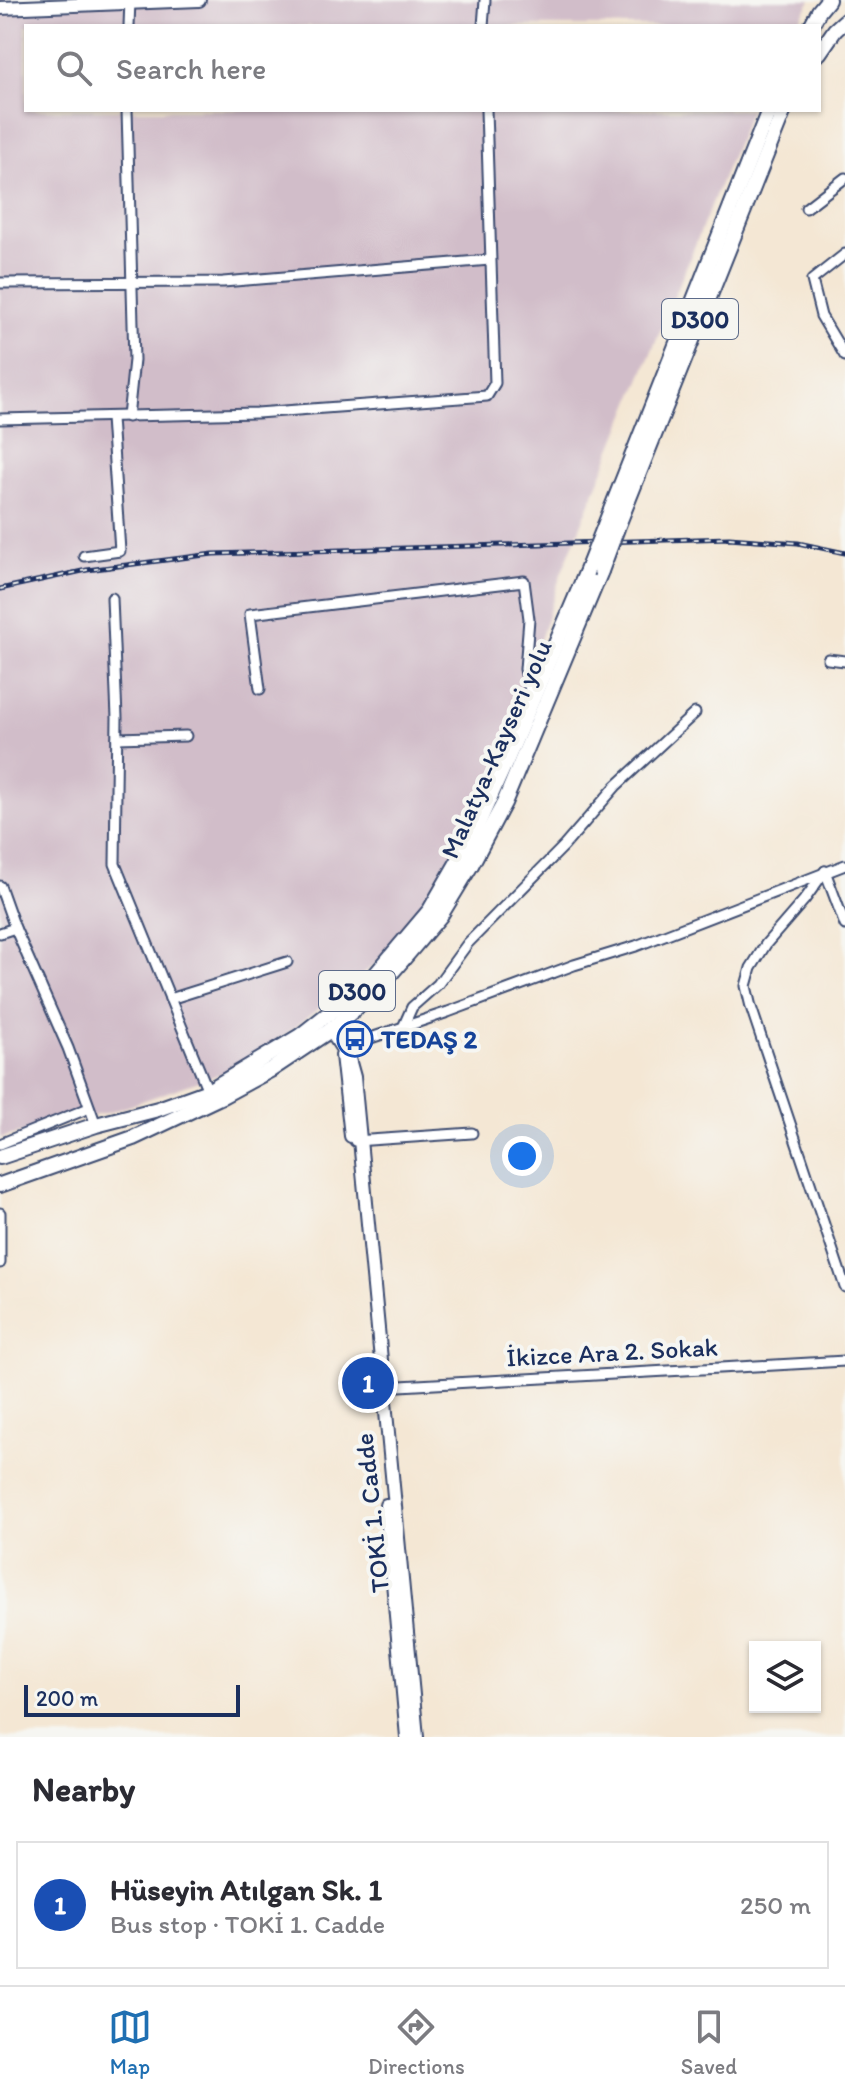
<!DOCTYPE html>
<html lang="en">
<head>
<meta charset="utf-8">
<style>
	body { margin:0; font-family:Itim,sans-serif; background:#f2f2f3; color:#2b2b33 }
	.controls { position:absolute; right:24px; bottom:24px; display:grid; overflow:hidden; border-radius:0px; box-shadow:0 2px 6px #0004 }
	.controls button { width:72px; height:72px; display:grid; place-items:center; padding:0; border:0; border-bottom:2px solid #e1e1e2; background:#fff; color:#2b2b33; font:40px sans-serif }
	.scale { position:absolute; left:24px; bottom:20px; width:216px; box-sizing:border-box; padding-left:8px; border:4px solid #1b2f5e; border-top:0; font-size:22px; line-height:28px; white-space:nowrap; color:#1b2f5e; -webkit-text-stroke:6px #f6f6f2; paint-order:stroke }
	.you { position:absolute; left:522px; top:1156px; width:28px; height:28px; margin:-20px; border:6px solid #fff; border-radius:50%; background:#1a73e8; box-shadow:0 0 0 12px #1a73e833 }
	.badge { display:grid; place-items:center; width:52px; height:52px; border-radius:50%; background:#1f6fb2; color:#fff; font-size:26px; font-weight:700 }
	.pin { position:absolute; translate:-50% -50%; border:4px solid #fff; box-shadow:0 2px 8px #0006 }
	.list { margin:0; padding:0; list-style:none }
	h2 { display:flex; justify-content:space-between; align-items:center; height:104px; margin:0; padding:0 32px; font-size:34px }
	h2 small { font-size:26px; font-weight:400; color:#7c7c81 }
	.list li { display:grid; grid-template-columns:52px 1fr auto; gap:24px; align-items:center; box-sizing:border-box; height:128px; margin:0 16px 16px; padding:0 16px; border:2px solid #e1e1e2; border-radius:0px }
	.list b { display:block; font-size:30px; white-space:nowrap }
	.list p { margin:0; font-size:26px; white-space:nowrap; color:#7c7c81 }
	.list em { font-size:26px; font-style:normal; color:#7c7c81 }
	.icon { flex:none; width:44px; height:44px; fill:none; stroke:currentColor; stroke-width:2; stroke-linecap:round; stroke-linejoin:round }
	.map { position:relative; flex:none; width:845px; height:1737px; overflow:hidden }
	.search { position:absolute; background:#fff; box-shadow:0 2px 6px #0004; left:24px; right:24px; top:24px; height:88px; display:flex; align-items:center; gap:20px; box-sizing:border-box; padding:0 28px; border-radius:0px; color:#7c7c81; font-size:30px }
	.sheet { height:248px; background:#fff }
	nav { display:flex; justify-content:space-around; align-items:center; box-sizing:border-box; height:112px; border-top:2px solid #e1e1e2; background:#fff; font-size:22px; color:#7c7c81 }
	nav a { display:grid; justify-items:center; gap:4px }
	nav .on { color:#1f6fb2 }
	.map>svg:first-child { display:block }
</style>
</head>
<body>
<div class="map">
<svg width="845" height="1737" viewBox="0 0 845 1737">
	<rect width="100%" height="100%" fill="#f6f6f2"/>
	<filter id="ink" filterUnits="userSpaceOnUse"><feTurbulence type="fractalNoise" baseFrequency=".0125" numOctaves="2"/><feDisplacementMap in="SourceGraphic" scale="16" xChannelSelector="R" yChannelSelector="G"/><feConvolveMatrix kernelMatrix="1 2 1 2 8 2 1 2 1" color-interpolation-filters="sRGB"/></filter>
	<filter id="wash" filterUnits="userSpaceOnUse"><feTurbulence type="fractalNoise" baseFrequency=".006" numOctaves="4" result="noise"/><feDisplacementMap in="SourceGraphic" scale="32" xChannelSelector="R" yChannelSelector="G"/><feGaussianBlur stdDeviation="1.8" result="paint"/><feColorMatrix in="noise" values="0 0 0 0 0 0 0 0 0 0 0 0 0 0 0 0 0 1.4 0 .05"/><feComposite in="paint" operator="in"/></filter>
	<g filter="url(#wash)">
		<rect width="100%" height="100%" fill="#f4e7d4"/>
		<!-- industrial -->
		<path fill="#d1bdc9" d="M0,0H811L796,26H26V110H750L561,574L504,753L441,886L374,965L248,1064L111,1112L0,1138Z"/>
	</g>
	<g filter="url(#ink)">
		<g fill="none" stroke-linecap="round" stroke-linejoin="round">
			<defs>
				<g id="minor">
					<path d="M129,26L130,0"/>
					<path d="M483,26L485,0"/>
					<path d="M127,110L134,360L128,417"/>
					<path d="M806,208L845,178"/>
					<path d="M845,254L812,280L821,316L845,356"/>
					<path d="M0,283L223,282L490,260"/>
					<path d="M0,419L257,413L487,396L495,383L486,110"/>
					<path d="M84,556L120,551L111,418"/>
					<path d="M112,598L117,718L115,864L208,1091"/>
					<path d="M828,659L845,661"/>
					<path d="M260,689L250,614L524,581L529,619L525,669L531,696"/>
					<path d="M117,738L186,736"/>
					<path d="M825,871L805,899L766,944L751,968L746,986L751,1007L845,1287"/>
					<path d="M825,871L845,925"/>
					<path d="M0,886L15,928L68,1048L96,1125"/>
					<path d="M0,933L15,928"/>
					<path d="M170,999L287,962"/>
					<path d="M404,1025L412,1007L438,984L468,943L564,846L616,786L695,713"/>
					<path d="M329,1031L340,1048L347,1046L448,1012L574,965L636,946L845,865"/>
					<path d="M355,1141L472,1133"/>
					<path d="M0,1144L89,1108"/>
					<path d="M0,1213V1263"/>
					<path d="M382,1387L845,1361"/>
				</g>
				<g id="major">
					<path d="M0,8L199,0"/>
					<path d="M339,1023L354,1077L417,1737"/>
					<path d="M342,1055L351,1136"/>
					<path d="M386,1505L407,1737"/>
				</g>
				<g id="highway">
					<path d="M811,26L819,11L828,0"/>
					<path d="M819,53L835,30L845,21"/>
					<path d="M605,525L769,110"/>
					<path d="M617,528L784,110"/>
					<path d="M0,1157L96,1125L158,1109L208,1091L300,1036L370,981L430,910L471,839L508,757L586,573"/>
					<path d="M0,1185L133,1138L222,1096L272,1069L329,1031L376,991L440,916L471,865L504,803L601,571"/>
				</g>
			</defs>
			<!-- minor casing -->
			<use href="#minor" stroke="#3c4b70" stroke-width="13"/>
			<!-- major casing -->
			<use href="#major" stroke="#3c4b70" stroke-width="16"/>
			<!-- highway casing -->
			<use href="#highway" stroke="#3c4b70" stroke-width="18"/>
			<!-- minor -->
			<use href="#minor" stroke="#fff" stroke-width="9"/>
			<!-- major -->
			<use href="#major" stroke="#fff" stroke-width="12"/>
			<!-- highway -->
			<use href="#highway" stroke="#fff" stroke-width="14"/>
			<defs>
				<path id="rail" d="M0,589L87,570L213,554L729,538L798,543L845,553"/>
			</defs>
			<!-- rail casing -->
			<use href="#rail" stroke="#1b2f5e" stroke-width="5"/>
			<!-- rail -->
			<use href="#rail" stroke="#f6f6f2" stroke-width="2" stroke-dasharray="6" stroke-linecap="butt"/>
			<defs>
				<g id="highway-bridge">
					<path d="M601,571L617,528"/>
					<path d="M586,573L605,525"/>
				</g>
			</defs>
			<!-- highway-bridge casing -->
			<use href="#highway-bridge" stroke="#3c4b70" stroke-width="18" stroke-linecap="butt"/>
			<!-- highway-bridge -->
			<use href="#highway-bridge" stroke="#fff" stroke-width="14"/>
		</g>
	</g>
	<!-- icons -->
	<defs>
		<symbol id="bus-ring" viewBox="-11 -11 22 22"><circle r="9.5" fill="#f6f6f2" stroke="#1a4fb4" stroke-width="1.5"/><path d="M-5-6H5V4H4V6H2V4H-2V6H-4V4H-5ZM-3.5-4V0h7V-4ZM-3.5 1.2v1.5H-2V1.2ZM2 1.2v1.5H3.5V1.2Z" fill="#1a4fb4"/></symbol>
	</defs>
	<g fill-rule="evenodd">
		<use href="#bus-ring" x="335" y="1019" width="40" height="40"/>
	</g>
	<g text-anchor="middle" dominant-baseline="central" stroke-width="8" stroke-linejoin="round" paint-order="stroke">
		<!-- shield labels -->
		<g fill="#f6f6f2" stroke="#5d6b8a" stroke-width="2">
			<rect x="662" y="299" width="76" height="40" rx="6"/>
			<rect x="319" y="971" width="76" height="40" rx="6"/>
		</g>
		<g font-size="24" font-weight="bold" fill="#1b2f5e">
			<text x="700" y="319">D300</text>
			<text x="357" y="991">D300</text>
		</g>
		<!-- street labels -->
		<g font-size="26" fill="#1b2f5e" stroke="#f6f6f2">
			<text transform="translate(496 749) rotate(-66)">Malatya-Kayseri yolu</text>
			<text transform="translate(612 1352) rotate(-3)">İkizce Ara 2. Sokak</text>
			<text transform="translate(372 1513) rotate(-96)">TOKİ 1. Cadde</text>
		</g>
		<!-- transit labels -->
		<g font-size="26" font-weight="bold" fill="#164399" stroke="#f6f6f2" text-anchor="start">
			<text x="381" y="1039">TEDAŞ 2</text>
		</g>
	</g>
</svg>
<div class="controls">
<button><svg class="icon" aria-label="layers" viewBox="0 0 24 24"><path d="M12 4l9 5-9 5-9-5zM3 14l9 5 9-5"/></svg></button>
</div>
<div class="scale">200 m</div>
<div class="you"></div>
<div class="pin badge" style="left:368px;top:1383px;background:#1a4fb4">1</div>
<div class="search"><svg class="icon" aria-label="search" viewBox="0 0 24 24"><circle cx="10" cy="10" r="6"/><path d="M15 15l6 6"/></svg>Search here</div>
</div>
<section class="sheet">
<h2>Nearby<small></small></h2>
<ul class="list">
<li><span class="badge" style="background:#1a4fb4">1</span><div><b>Hüseyin Atılgan Sk. 1</b><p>Bus stop · TOKİ 1. Cadde</p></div><em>250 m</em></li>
</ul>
</section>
<nav>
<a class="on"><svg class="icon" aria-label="map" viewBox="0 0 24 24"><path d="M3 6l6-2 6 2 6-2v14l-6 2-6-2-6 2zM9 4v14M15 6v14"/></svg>Map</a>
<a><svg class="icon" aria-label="directions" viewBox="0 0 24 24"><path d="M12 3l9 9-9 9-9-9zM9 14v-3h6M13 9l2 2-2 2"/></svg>Directions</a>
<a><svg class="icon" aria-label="saved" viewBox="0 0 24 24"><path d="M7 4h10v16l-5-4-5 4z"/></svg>Saved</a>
</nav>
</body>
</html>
